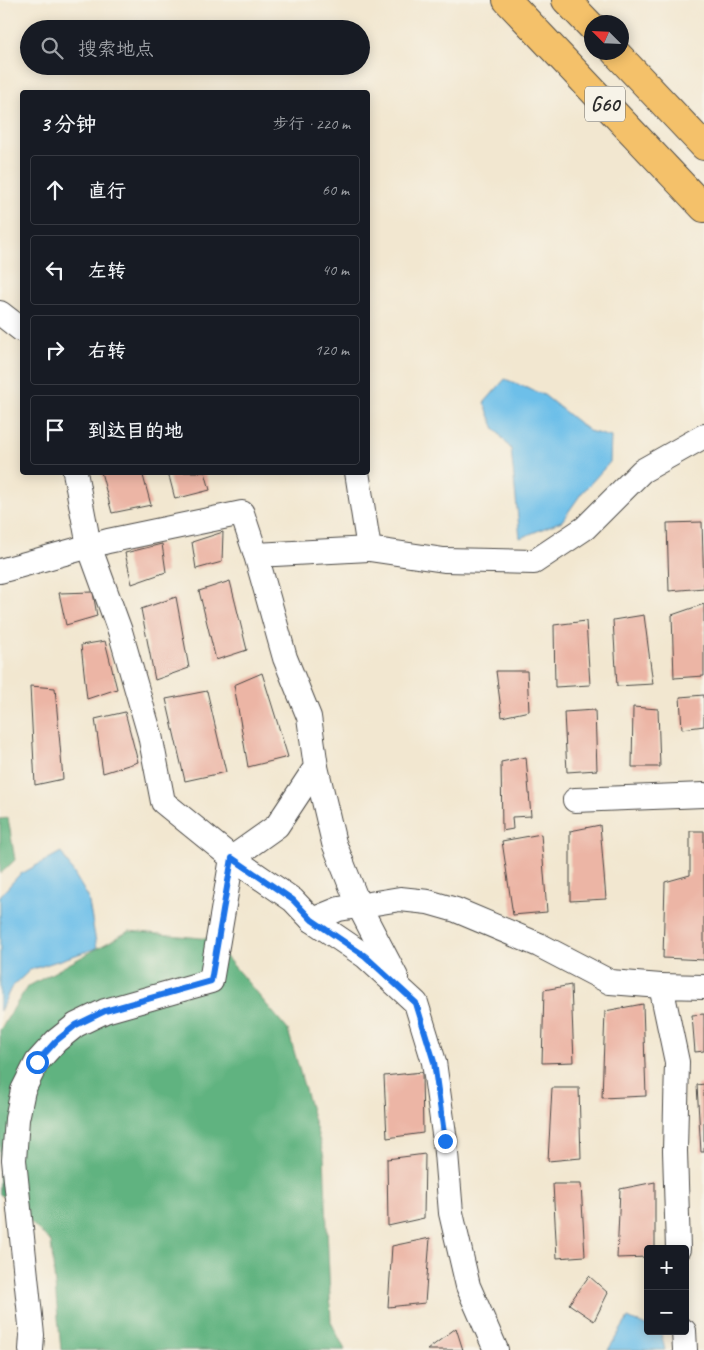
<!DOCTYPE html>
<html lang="zh">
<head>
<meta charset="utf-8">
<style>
	body { margin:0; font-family:Caveat,"LXGW WenKai TC",sans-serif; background:#20242c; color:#f1f3f6 }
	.controls { position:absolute; right:15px; bottom:15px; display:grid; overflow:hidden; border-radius:5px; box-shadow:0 2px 12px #0003 }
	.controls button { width:45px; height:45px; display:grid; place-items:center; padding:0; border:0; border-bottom:1px solid #363941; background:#171b24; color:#f1f3f6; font:25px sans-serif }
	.compass { position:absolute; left:584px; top:15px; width:45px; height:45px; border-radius:50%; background:#171b24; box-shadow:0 2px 12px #0003; rotate:294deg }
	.stop { position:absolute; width:15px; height:15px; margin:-11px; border:4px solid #1a73e8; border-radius:50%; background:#fff }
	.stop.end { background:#1a73e8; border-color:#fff; box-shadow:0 1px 5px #0008 }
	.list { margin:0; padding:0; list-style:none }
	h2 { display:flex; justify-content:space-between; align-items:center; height:65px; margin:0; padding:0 20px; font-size:21px }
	h2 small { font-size:16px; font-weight:400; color:#9ea1a6 }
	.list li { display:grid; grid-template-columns:32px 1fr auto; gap:15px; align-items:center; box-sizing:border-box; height:70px; margin:0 10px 10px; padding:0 10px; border:1px solid #363941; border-radius:5px }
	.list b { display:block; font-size:19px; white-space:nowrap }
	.list em { font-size:16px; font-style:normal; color:#9ea1a6 }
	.icon { flex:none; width:28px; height:28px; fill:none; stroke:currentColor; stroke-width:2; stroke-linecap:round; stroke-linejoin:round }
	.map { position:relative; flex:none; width:704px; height:1350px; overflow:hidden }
	.search { position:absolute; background:#171b24; box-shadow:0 2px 12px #0003; left:20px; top:20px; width:350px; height:55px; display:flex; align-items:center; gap:12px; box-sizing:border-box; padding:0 18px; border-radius:28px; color:#9ea1a6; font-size:19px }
	.panel { position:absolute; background:#171b24; box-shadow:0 2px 12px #0003; left:20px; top:90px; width:350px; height:385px; border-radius:5px }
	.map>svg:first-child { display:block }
</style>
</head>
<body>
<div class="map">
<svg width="704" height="1350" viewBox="0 0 704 1350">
	<rect width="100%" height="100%" fill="#f7f3e8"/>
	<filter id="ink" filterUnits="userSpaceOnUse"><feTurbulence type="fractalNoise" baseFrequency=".02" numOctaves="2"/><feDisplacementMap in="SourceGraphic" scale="10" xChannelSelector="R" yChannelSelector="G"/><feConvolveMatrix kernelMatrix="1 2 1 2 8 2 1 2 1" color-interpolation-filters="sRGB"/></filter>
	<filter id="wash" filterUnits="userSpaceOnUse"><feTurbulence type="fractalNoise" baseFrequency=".0096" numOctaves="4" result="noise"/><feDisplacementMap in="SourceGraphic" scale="20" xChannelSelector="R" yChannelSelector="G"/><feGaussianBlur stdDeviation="1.12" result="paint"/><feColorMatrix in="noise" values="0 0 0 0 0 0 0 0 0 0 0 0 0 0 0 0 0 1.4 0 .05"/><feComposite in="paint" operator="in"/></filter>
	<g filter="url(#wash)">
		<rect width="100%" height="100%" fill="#f2e7d0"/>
		<!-- forest -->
		<g fill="#61b380" stroke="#466f56">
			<path d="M8,818L15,860L0,874V819Z"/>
			<path d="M129,931L211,939L288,1030L324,1156L331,1322L345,1350H61L51,1242L0,1194V1030L27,987Z"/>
		</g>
		<!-- water -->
		<g fill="#6dbfe9" stroke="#4c758a">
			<path d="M505,379L544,395L589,431L611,437L610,462L581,494L562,521L520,538L511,449L495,429L484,403Z"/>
			<path d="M61,852L88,897L97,948L30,970L11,988L0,1011V896L19,875Z"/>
			<path d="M628,1318L648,1327V1331L661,1333L665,1350H608Z"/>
		</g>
		<g id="blocks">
			<!-- building -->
			<g fill="#ecb5a5">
				<path d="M101,472H142L151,505L112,513Z"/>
				<path d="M168,472H205L210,490L175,499Z"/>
				<path d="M702,522L704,588L669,591L667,523Z"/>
				<path d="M223,532L222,562L196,569L192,542Z"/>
				<path d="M162,544L166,572L132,584L125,553Z"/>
				<path d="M230,581L247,650L216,660L199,591Z"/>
				<path d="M93,592L97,616L66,625L59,593Z"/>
				<path d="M176,597L189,668L155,680L141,609Z"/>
				<path d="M704,604V676L674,678L672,615Z"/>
				<path d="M644,615L653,684L617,686L613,620Z"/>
				<path d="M586,621L590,685L555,687L554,625Z"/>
				<path d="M105,641L117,689L87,699L81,645Z"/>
				<path d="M496,671H527L529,711L502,717Z"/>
				<path d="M262,673L288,757L248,767L234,685Z"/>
				<path d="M30,686L55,688L63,779L35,785Z"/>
				<path d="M207,691L226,772L185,781L166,699Z"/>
				<path d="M704,695V726L682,729L680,697Z"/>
				<path d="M633,707L658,709L660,767H632Z"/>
				<path d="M595,710L597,770L567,772L564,712Z"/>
				<path d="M125,712L138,762L103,773L95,719Z"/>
				<path d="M526,757L531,816L512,817L513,829L502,831L501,762Z"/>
				<path d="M600,825L606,899L570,901V831Z"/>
				<path d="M690,831H704V960L663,958L665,882L690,875Z"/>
				<path d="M541,834L547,912L513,915L502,841Z"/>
				<path d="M571,985L574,1062L542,1063L544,990Z"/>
				<path d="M643,1004L646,1096L602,1098L605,1011Z"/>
				<path d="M704,1014V1051L695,1052L692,1015Z"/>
				<path d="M422,1072L423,1133L387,1138L384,1076Z"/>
				<path d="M704,1084V1152H701L697,1085Z"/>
				<path d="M552,1088H579L581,1158L548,1161Z"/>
				<path d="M425,1154L424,1218L388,1226L387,1159Z"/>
				<path d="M655,1182V1249H648V1257L617,1258L620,1189Z"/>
				<path d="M553,1184H581L585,1256L557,1258Z"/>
				<path d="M430,1238L425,1303L388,1307L392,1246Z"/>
				<path d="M589,1276L608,1293L594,1321L569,1304Z"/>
				<path d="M456,1328L463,1350H427Z"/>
			</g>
		</g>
	</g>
	<g filter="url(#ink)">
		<use href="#blocks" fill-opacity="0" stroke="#494744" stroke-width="1"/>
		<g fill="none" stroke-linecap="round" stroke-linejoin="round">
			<defs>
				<g id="street">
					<path d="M0,313L22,330"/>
					<path d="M75,472L89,546L120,631L150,735L163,802L232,858L293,900L312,920"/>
					<path d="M357,472L369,549L444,560L534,562L585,528L642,471L704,436"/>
					<path d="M0,571L108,541L242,513L256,555L369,549"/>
					<path d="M316,767L334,843L359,906L396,977"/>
					<path d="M575,800L704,795"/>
					<path d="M678,1249L675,1151L677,1062L661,986L704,987"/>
					<path d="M684,1331L685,1350"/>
					<path d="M31,1350L32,1335L14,1160L17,1119L23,1090L37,1062L56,1041L76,1025L105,1011L211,981L232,858L277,826L316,767L309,717L285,658L256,555"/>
					<path d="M496,1350L468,1286L451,1213L445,1141L434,1062L416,1003L365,956L312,920L339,909L400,899L428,902L456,910L539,945L610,982L661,986"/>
				</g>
				<g id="highway">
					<path d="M507,0L704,208"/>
					<path d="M566,0L592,27"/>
					<path d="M615,52L704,146"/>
				</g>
			</defs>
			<!-- street casing -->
			<use href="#street" stroke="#494744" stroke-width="26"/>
			<!-- highway casing -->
			<use href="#highway" stroke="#494744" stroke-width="30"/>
			<!-- street -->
			<use href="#street" stroke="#fff" stroke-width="24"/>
			<!-- highway -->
			<use href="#highway" stroke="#f4c16b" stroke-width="28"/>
		</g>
	</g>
	<g fill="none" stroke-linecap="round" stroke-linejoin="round" filter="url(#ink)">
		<!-- route -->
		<path stroke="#1a73e8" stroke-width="6" d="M37,1062L56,1041L76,1025L105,1011L211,981L232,858L293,900L312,920L365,956L416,1003L434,1062L445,1141"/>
	</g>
	<g text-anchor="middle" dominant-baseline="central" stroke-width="4" stroke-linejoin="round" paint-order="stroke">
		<!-- shield labels -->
		<rect fill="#f7f3e8" stroke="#686764" stroke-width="1" x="585" y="86.5" width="40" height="35" rx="4"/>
		<g font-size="20" font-weight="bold" fill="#2b2b2b">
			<text x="605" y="104">G60</text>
		</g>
	</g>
</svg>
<div class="controls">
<button>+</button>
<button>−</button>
</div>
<svg class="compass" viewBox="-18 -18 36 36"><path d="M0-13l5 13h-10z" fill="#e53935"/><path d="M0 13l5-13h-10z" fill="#9ea1a6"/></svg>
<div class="stop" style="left:37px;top:1062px"></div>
<div class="stop end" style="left:445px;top:1141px"></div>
<div class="search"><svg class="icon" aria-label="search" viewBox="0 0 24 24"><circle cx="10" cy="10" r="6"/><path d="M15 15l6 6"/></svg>搜索地点</div>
<section class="panel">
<h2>3 分钟<small>步行 · 220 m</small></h2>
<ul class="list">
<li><svg class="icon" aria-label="ahead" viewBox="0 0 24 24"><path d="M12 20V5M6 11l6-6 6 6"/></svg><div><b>直行</b></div><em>60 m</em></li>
<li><svg class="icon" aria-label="left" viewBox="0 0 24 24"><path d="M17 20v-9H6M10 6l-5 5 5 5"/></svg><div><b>左转</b></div><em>40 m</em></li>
<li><svg class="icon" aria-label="right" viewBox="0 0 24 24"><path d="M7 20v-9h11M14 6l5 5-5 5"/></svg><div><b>右转</b></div><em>120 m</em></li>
<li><svg class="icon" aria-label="arrive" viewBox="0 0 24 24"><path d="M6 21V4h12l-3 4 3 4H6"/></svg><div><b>到达目的地</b></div></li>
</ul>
</section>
</div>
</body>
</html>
